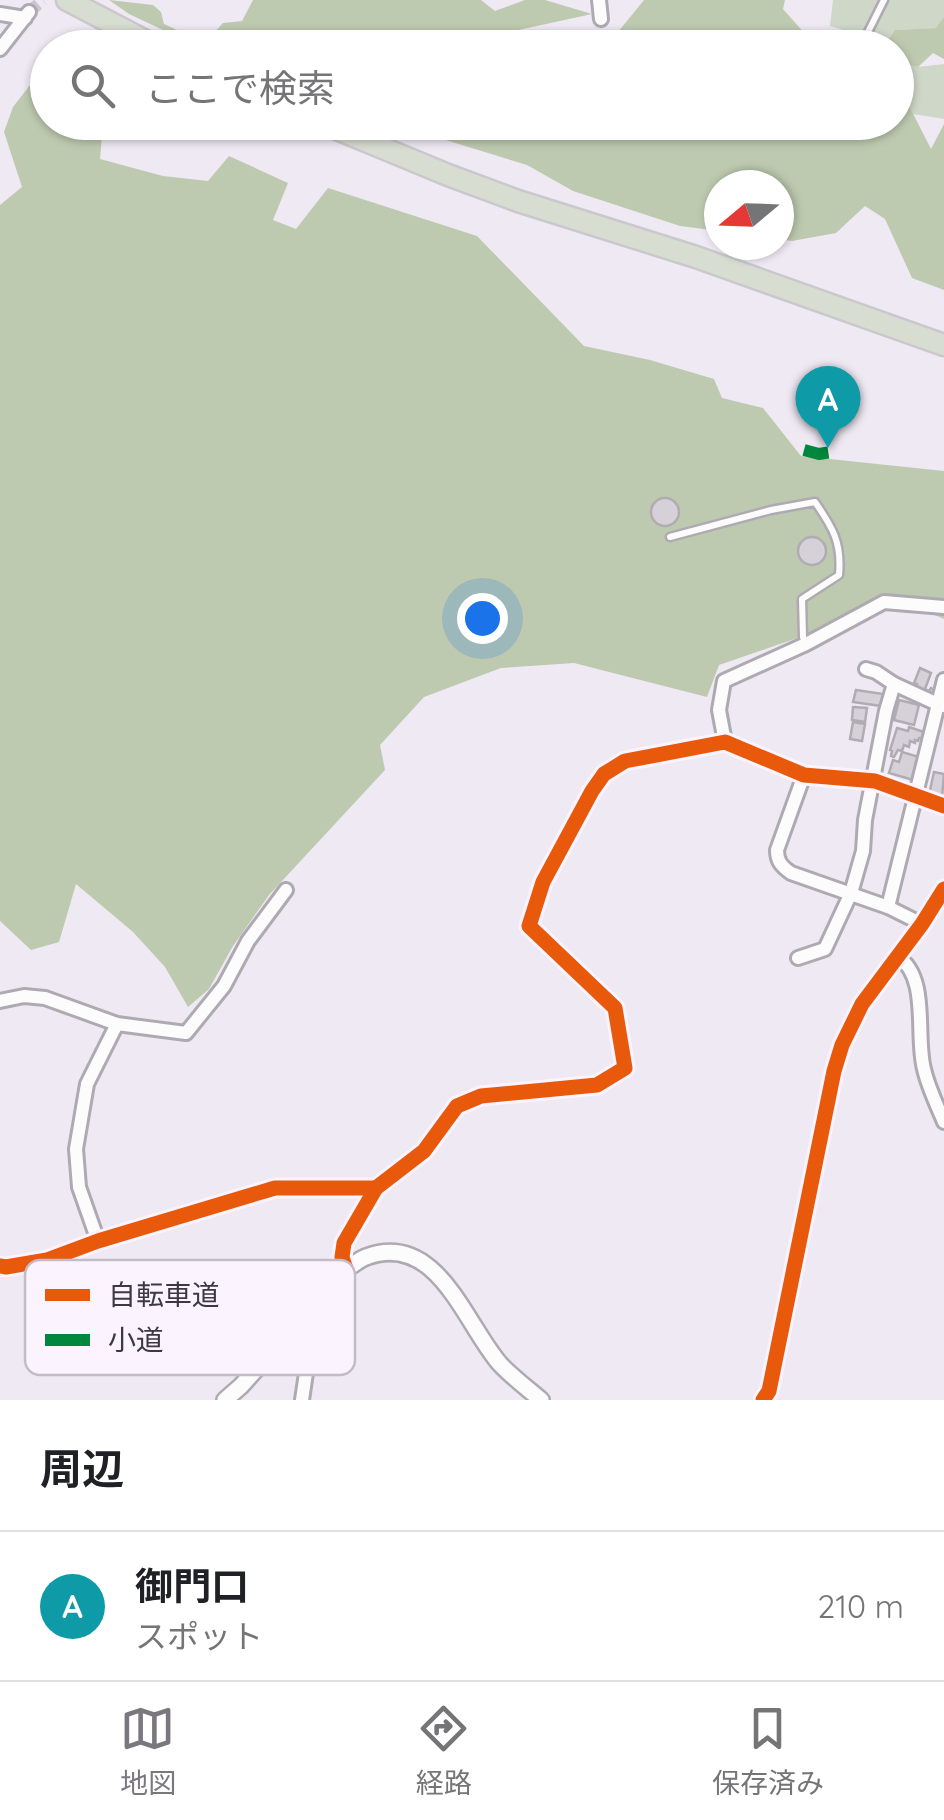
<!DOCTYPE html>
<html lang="ja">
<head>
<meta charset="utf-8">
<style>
	body { margin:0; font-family:Quicksand,"Noto Sans JP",sans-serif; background:#f2f2f2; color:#202124 }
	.compass { position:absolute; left:704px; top:170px; width:90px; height:90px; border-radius:50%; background:#fff; box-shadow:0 2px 8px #0004; rotate:251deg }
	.you { position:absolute; left:482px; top:618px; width:35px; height:35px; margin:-25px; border:8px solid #fff; border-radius:50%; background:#1a73e8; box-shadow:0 0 0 15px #1a73e833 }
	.badge { display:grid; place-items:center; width:65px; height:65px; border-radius:50%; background:#7b777f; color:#fff; font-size:32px; font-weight:700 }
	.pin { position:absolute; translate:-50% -82px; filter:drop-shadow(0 2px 5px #0008) }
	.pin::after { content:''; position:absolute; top:52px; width:35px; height:30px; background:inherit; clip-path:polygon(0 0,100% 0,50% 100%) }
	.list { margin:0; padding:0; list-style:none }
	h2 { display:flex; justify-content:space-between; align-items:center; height:130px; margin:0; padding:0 40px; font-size:42px }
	h2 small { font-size:32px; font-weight:400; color:#757577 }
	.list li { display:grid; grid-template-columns:65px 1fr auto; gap:30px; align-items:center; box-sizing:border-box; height:150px; padding:0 40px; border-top:2px solid #e0e0e0 }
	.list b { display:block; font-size:38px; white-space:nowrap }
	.list p { margin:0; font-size:32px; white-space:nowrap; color:#757577 }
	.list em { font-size:32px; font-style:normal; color:#757577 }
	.icon { flex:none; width:55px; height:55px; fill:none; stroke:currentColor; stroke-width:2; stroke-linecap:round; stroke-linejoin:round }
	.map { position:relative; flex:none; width:944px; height:1400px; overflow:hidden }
	.search { position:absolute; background:#fff; box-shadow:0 2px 8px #0004; left:30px; right:30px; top:30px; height:110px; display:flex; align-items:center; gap:25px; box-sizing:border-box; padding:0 35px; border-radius:55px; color:#757577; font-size:38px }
	.sheet { height:280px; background:#fff }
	nav { display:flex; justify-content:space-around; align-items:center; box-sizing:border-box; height:140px; border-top:2px solid #e0e0e0; background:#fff; font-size:28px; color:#757577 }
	nav a { display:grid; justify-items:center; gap:5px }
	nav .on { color:#7b777f }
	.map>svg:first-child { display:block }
</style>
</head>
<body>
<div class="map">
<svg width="944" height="1400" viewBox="0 0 944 1400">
	<rect width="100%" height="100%" fill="#efe9f3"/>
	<!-- green -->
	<g fill="#cfd7c8">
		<path d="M833,0H944V17L937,28L895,30L889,38L892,47H878L873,39L830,26Z"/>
		<path d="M896,60L918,67L944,64V119L913,114L897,82Z"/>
	</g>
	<!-- forest -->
	<g fill="#becab0">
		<path d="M109,0L153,5L161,12L164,24L205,43L223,23L242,21L253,0H481L495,11L525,0H545L592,14L486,37L473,47H199L129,14Z"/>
		<path d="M644,0H785L783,9L807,36L848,47H611L618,32Z"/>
		<path d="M944,17V59L933,53L918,67L897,61L896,48L892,47L889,38L895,30L936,28Z"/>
		<path d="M47,63L48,122L103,123L100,159L163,176L208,181L229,156L288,183L273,220L296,229L328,188L477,236L584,346L650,360L714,379L722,398L763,408L801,456L944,471V619L883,593L809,634L719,665L707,697L574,663L501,668L424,697L380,745L385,770L269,895L233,946L209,989L188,1007L165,967L133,932L76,884L59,942L31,950L0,921V205L22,187L4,132L13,107Z"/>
		<path d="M897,86L901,90L931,149L944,124V290L912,278L885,219L865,206L836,233L792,241L779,239V185H719V231L680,226L573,191L527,165L390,123L896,122Z"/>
	</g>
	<!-- building -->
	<g fill="#d6d1d8" stroke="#b1acb3" stroke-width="2.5">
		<circle cx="665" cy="512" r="14"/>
		<circle cx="812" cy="551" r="14"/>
		<path d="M920,668L931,673L925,689L929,691L931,688L937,691L934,697L915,690L917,684L914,683Z"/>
		<path d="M856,690L883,694L881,706L853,702Z"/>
		<path d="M899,700L919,705L914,725L894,720Z"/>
		<path d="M853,707L867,708L865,722L852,720Z"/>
		<path d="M853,722L865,724L862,741L850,739Z"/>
		<path d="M909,727L924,732L922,738H919L918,741L915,740V743L910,741L909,747L904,745L902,751L898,750L894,757L891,756L892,751L890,750L897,728L908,731Z"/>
		<path d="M902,752L919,757L913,780L889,773L893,760L899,762Z"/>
		<path d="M934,772L944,774L942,798L929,795Z"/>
	</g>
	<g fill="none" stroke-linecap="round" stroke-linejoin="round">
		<!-- minor-tunnel -->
		<path stroke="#cbc6cf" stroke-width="12" stroke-dasharray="12 6" stroke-linecap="butt" d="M29,12L43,0"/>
		<defs>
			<g id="service">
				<path d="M868,32L884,0"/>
				<path d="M670,537L771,510L815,502C833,528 842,543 839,575L802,599L803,637L805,643"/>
			</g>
			<g id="minor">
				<path d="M599,0L601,19"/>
				<path d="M0,14L25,18"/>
				<path d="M0,49L29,12"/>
				<path d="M866,669L876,672L894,684L942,706"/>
				<path d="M725,742L719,710L724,681L806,644L884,602L944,607"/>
				<path d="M804,775L777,850C777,861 781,866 791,873L888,907L922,924"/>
				<path d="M888,907L944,680"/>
				<path d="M897,956C930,977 915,1035 924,1069C928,1087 937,1105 944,1122"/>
				<path d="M798,958L825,949L851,893L863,851L865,820L886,711L894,684"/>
				<path d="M0,1001L24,996L45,998L117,1024L186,1033L224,986L248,941L286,890"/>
				<path d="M98,1241L79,1187L76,1149L87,1084L117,1024"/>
				<path d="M0,1266L6,1267L47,1260L98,1241L275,1188H376"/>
				<path d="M346,1269L342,1257L344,1243L376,1188L424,1151L457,1106L481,1096L597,1085L625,1068L615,1008L529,926L543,882L592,791L604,774L625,761L725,742L804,775L875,781L944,806"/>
				<path d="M302,1400L317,1299"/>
			</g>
			<g id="tertiary">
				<path d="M225,1400L241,1386L346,1269C353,1265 360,1259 366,1257C437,1230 465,1324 500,1364C512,1377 527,1388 541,1400"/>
				<path d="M763,1400L769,1391L834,1071L842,1045L862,1004L922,924L944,889"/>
			</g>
			<g id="trunk">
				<path d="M67,0L159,48"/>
				<path d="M320,122L448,175L518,201L696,257L944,345"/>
			</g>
		</defs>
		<!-- service casing -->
		<use href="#service" stroke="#afaab2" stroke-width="11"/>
		<!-- minor casing -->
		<use href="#minor" stroke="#afaab2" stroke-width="18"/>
		<!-- tertiary casing -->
		<use href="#tertiary" stroke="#afaab2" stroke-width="20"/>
		<!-- trunk casing -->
		<use href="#trunk" stroke="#cbc8cd" stroke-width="25"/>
		<!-- service -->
		<use href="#service" stroke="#fdfcfd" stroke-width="6"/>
		<!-- minor -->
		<use href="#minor" stroke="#fdfcfd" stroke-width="12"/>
		<!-- tertiary -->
		<use href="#tertiary" stroke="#fdfcfd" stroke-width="15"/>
		<!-- trunk -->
		<use href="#trunk" stroke="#d8ddd2" stroke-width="20"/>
		<!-- quiet -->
		<path stroke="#00873e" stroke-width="12" stroke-dasharray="25 12" stroke-linecap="butt" d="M804,450L819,454L838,451"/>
		<defs>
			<g id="cycleway">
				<path d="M0,1266L6,1267L47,1260L98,1241L275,1188H376"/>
				<path d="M346,1269L342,1257L344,1243L376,1188L424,1151L457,1106L481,1096L597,1085L625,1068L615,1008L529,926L543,882L592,791L604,774L625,761L725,742L804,775L875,781L944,806"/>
				<path d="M763,1400L769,1391L834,1071L842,1045L862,1004L922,924L944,889"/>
			</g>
		</defs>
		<!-- cycleway casing -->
		<use href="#cycleway" stroke="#fbf4ff" stroke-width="21"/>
		<!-- cycleway -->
		<use href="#cycleway" stroke="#e8590c" stroke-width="15"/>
	</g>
	<!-- legend -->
	<rect x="25" y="1260" width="330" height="115" rx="15" fill="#fbf4ff" stroke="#c2bcc6" stroke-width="2.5"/>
	<rect x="45" y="1289" width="45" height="12" fill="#e8590c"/>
	<rect x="45" y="1334" width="45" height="12" fill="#00873e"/>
	<g font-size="28" fill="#3d3940">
		<text x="108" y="1305">自転車道</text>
		<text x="108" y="1350">小道</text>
	</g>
</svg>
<svg class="compass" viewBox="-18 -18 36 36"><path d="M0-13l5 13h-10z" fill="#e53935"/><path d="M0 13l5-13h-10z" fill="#757577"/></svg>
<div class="you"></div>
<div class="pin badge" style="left:828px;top:448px;background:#0f9aa8">A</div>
<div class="search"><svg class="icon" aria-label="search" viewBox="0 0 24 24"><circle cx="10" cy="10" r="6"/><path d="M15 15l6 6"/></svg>ここで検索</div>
</div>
<section class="sheet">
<h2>周辺<small></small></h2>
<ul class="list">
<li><span class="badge" style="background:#0f9aa8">A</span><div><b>御門口</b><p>スポット</p></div><em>210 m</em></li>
</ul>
</section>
<nav>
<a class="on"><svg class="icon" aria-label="map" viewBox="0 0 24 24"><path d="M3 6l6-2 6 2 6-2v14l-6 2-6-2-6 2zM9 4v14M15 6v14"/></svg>地図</a>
<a><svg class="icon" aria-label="directions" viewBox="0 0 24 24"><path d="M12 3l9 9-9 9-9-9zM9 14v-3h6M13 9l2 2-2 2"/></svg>経路</a>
<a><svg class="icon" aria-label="saved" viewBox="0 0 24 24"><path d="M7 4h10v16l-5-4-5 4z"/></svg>保存済み</a>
</nav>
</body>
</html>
